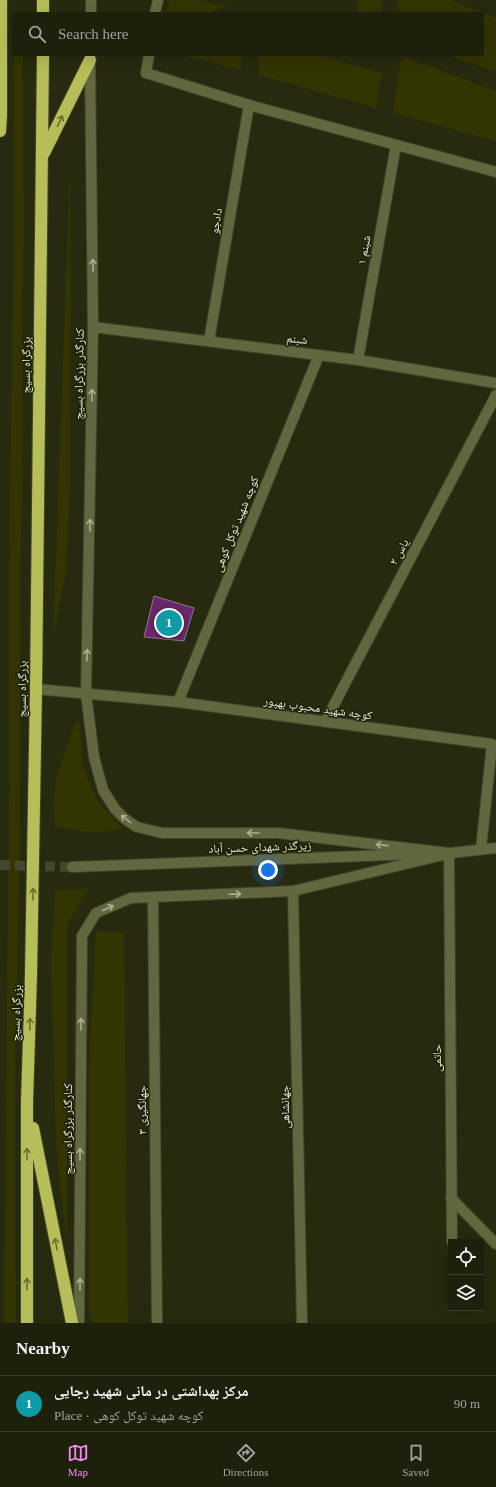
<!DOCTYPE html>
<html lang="en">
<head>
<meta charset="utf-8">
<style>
	body { margin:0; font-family:"Times New Roman","Noto Naskh Arabic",serif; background:#252814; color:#f1f3f6 }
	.controls { position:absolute; right:12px; bottom:12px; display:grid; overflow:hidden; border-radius:0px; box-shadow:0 4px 16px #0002 }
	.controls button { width:36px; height:36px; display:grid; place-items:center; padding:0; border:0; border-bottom:1px solid #3b3e2c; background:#1d200b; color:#f1f3f6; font:20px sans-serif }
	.you { position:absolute; left:268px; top:870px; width:14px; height:14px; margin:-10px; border:3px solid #fff; border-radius:50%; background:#1a73e8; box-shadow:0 0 0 6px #1a73e833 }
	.badge { display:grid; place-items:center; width:26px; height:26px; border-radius:50%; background:#f28af2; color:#fff; font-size:13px; font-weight:700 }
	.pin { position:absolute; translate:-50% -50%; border:2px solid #fff; box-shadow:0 1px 4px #0006 }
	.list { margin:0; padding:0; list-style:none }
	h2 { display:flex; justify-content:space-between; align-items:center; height:52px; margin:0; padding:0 16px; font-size:17px }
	h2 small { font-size:13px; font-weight:400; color:#a0a39d }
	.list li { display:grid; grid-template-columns:26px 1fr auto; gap:12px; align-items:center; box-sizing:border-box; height:56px; padding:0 16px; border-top:1px solid #3b3e2c }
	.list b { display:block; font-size:15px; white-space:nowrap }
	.list p { margin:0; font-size:13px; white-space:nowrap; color:#a0a39d }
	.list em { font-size:13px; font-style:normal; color:#a0a39d }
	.icon { flex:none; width:22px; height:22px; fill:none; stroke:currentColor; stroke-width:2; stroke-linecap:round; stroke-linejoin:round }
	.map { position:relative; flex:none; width:496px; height:1323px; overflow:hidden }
	.search { position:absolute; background:#1d200b; box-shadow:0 4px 16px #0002; left:12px; right:12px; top:12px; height:44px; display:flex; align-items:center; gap:10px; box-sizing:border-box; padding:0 14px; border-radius:0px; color:#a0a39d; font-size:15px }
	.sheet { height:108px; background:#1d200b }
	nav { display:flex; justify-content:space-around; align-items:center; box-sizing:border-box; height:56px; border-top:1px solid #3b3e2c; background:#1d200b; font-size:11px; color:#a0a39d }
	nav a { display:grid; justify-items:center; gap:2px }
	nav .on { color:#f28af2 }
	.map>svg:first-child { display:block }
</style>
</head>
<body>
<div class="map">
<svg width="496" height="1323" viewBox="0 0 496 1323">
	<rect width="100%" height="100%" fill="#272a0f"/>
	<!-- green -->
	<g fill="#323500">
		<path d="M169,0H196L227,6L209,13H167Z"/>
		<path d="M358,0H382V13H357Z"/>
		<path d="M397,0H451L496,18V72L446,55H483V13H398Z"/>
		<path d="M14,55H23L24,232L22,347L23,461L20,574V840L15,1076L16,1323H4L9,786V556L13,302Z"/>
		<path d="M182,55H241V70Z"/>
		<path d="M258,55H317L382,73L376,108L259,75Z"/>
		<path d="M404,59H410L496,91V141L393,113L400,62Z"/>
		<path d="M70,168L71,281L70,488L66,573L53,637Z"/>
		<path d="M75,723H80L83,768L98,802L123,828C99,835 79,832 55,826L53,802L57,774Z"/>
		<path d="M88,889L67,926V1246L56,1146L51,960L55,890Z"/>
		<path d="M96,931L124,933L128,1323H93L89,1315V1065Z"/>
	</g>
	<!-- building -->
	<path fill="#692869" stroke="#8c768c" d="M154,596L194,608L184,641L144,637Z"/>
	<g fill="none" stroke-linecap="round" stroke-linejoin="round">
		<!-- minor-tunnel -->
		<path stroke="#44472e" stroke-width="10" stroke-dasharray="10 5" stroke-linecap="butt" d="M0,865L72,867"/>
		<defs>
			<g id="minor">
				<path d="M91,13V0"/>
				<path d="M155,13L158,0"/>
				<path d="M149,55L146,73L249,105L496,172"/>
				<path d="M90,60L93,327L86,694L94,757L103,790L115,809L125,819L137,827L162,833H278L449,853"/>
				<path d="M93,327L358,360L496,383"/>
				<path d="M209,341L249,105"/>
				<path d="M358,360L396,145"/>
				<path d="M36,689L178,702L492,744L481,849"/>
				<path d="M178,702L319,355"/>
				<path d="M325,722L496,395"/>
				<path d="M449,853L452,1242"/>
				<path d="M442,854L496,848"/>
				<path d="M72,867L416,854"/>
				<path d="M293,891L302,1323"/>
				<path d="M153,897L157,1323"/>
				<path d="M451,1198L496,1244"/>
				<path d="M79,1323L82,936L96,913L131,898L293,891L443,855"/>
			</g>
			<g id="highway">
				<path d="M43,13V0"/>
				<path d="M0,131L1,115V0"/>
				<path d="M44,153L90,60"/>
				<path d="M33,1128L72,1323"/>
				<path d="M27,1323V1102L31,975L36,689L43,55"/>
			</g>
		</defs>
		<!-- minor casing -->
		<use href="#minor" stroke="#42452c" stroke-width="12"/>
		<!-- highway casing -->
		<use href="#highway" stroke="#42452c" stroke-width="14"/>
		<!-- minor -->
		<use href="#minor" stroke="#626740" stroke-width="10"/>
		<!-- highway -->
		<use href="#highway" stroke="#b5be58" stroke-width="12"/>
	</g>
	<!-- one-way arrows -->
	<defs><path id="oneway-shaft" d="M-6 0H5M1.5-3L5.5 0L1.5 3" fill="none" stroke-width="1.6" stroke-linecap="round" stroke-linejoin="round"/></defs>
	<g stroke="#6a6f2f">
		<use href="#oneway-shaft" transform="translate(60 121) rotate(-64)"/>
		<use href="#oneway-shaft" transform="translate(33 894) rotate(-89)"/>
		<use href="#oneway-shaft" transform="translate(30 1024) rotate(-88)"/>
		<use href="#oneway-shaft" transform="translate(27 1154) rotate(-90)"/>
		<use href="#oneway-shaft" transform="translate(56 1244) rotate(-101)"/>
		<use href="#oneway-shaft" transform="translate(27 1284) rotate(-90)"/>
	</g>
	<g stroke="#acb095">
		<use href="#oneway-shaft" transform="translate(93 265) rotate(-91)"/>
		<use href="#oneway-shaft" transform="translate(92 395) rotate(-89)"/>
		<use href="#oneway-shaft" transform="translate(90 525) rotate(-89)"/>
		<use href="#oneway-shaft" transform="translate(87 655) rotate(-89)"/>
		<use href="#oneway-shaft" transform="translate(126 819) rotate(-142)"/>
		<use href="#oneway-shaft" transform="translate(253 833) rotate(-180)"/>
		<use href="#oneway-shaft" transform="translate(382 845) rotate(-173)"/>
		<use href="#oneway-shaft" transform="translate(235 894) rotate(-2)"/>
		<use href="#oneway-shaft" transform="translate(108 908) rotate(-24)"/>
		<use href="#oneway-shaft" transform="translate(81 1024) rotate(-90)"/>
		<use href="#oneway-shaft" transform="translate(80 1154) rotate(-90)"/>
		<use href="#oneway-shaft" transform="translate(80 1284) rotate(-90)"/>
	</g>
	<g text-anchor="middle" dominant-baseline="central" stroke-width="3" stroke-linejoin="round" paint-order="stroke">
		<!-- street labels -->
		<g font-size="12" fill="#e8ebdb" stroke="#1e2006">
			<text transform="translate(216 221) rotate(-80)">دادجو</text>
			<text transform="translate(364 250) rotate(-80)">شبنم ۱</text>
			<text transform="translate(297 339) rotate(7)">شبنم</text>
			<text transform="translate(26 365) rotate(-89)">بزرگراه بسیج</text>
			<text transform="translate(79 374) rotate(-89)">کنارگذر بزرگراه بسیج</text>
			<text transform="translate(236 524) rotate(-68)">کوچه شهید توکل کوهی</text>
			<text transform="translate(399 552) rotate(-62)">یاس ۲</text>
			<text transform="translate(22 689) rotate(-89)">بزرگراه بسیج</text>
			<text transform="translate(318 708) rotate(8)">کوچه شهید محبوب بهپور</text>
			<text transform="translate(260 847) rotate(-2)">زیرگذر شهدای حسن آباد</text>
			<text transform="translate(16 1013) rotate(-88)">بزرگراه بسیج</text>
			<text transform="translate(437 1058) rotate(-90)">حاتمی</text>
			<text transform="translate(285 1107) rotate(-91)">جهانشاهی</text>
			<text transform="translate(142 1110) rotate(-90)">جهانگیری ۳</text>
			<text transform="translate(68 1129) rotate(-90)">کنارگذر بزرگراه بسیج</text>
		</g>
	</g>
</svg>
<div class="controls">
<button><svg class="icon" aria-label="locate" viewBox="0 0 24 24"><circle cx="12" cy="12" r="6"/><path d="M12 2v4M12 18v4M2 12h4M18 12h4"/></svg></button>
<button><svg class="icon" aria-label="layers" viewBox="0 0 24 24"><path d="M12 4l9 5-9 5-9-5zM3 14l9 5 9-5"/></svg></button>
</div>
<div class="you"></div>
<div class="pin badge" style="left:169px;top:623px;background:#0f9aa8">1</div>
<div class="search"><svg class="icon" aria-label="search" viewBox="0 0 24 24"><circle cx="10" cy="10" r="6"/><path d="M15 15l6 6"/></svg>Search here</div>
</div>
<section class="sheet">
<h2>Nearby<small></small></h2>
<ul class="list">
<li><span class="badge" style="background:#0f9aa8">1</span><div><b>مرکز بهداشتی در مانی شهید رجایی</b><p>Place · کوچه شهید توکل کوهی</p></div><em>90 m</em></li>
</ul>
</section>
<nav>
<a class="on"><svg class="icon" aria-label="map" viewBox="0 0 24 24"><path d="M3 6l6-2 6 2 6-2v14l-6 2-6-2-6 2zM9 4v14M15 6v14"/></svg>Map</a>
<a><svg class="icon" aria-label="directions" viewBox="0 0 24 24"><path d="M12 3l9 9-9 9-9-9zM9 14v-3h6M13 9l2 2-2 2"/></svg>Directions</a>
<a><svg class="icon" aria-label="saved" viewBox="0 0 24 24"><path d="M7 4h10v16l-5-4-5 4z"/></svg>Saved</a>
</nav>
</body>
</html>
